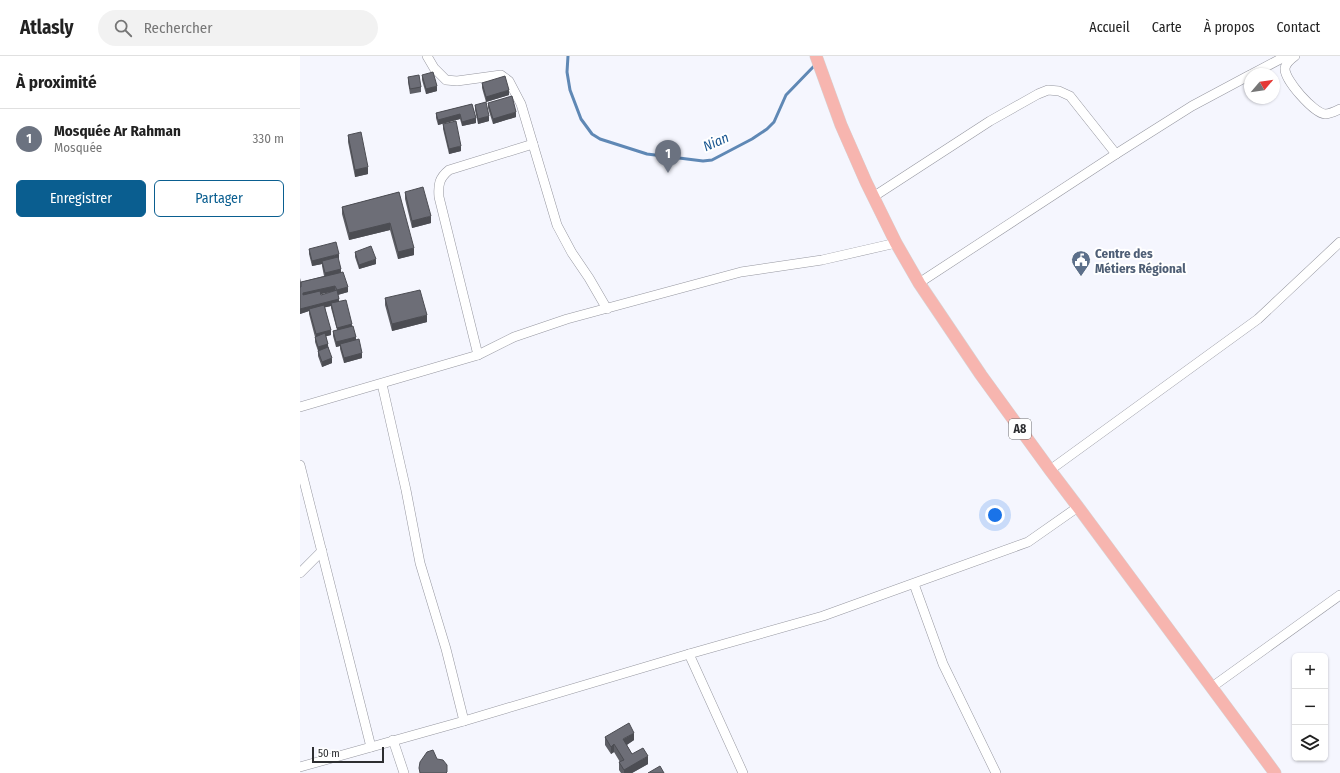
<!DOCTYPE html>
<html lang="fr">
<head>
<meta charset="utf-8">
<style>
	body { margin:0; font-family:"Fira Sans Condensed",sans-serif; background:#f2f2f2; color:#222 }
	.controls { position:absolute; right:12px; bottom:12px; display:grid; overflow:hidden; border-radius:6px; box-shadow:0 1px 3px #0004 }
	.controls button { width:36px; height:36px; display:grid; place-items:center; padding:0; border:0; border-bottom:1px solid #e0e0e0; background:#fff; color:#222; font:20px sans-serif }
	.compass { position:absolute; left:944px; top:12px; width:36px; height:36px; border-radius:50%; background:#fff; box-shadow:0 1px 3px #0004; rotate:61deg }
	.scale { position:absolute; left:12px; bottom:10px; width:72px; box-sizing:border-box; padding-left:4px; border:2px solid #2d2e31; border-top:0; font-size:11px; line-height:14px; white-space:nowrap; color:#2d2e31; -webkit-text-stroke:3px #fff; paint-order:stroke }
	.you { position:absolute; left:695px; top:459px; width:14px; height:14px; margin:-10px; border:3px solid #fff; border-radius:50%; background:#1a73e8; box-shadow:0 0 0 6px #1a73e833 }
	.badge { display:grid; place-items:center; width:26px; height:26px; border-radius:50%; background:#0a5e90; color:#fff; font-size:13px; font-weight:700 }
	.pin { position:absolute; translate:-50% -33px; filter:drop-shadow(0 1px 2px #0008) }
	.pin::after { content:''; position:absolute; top:21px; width:14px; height:12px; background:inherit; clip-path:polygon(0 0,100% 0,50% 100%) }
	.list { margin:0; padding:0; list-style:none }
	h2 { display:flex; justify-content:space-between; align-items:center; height:52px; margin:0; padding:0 16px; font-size:17px }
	h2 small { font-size:13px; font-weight:400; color:#767676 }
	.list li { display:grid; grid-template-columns:26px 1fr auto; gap:12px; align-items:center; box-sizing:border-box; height:60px; padding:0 16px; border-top:1px solid #e0e0e0 }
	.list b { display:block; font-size:15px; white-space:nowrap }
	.list p { margin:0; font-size:13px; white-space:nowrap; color:#767676 }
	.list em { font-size:13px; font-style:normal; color:#767676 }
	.actions { display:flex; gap:8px; padding:12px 16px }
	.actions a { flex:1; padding:9px 0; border:1px solid #0a5e90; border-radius:6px; text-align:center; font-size:14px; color:#0a5e90 }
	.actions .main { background:#0a5e90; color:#fff }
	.icon { flex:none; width:22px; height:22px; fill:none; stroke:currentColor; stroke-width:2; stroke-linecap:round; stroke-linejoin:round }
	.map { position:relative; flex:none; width:1040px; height:717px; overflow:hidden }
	header { display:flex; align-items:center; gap:24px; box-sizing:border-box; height:56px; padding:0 20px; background:#fff; border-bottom:1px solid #e0e0e0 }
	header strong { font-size:19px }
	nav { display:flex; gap:22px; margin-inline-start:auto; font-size:14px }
	.search { width:280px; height:36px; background:#f2f2f2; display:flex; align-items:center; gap:10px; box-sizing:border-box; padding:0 14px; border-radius:22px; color:#767676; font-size:15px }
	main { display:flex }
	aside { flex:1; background:#fff }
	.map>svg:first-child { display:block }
</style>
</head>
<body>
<header>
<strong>Atlasly</strong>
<div class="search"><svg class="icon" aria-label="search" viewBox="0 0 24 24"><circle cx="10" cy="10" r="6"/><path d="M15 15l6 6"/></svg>Rechercher</div>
<nav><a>Accueil</a><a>Carte</a><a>À propos</a><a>Contact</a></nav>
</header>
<main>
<aside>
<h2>À proximité<small></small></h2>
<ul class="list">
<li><span class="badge" style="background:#6b7280">1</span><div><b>Mosquée Ar Rahman</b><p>Mosquée</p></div><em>330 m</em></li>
</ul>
<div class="actions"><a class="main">Enregistrer</a><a>Partager</a></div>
</aside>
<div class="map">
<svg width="1040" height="717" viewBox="0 0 1040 717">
	<rect width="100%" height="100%" fill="#f5f6fe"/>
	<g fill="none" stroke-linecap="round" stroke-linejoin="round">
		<!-- stream -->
		<path stroke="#5f88b5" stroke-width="3" d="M268,0L267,16L270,34L281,63L292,78L300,83L347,98L403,105L412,104L452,83L467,73L474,66L486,39L516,8"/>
		<defs>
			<g id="minor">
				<path d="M127,0L134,12L146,24L157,25L201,19L209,25L221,48L257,169L272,197L289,222L307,253"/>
				<path d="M995,0C991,3 986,7 985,12C984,24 1014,57 1025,58C1030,58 1036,55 1040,53"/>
				<path d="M952,18L986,0"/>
				<path d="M573,141L690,65L738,38L748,34L759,35L770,40L816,98"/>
				<path d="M619,227L816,98L892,50L950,19"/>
				<path d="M178,299L139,141C138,129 139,122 149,114L233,88"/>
				<path d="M82,328L106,434L120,507L146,593L164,665"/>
				<path d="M0,351L178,299L214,281L267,263L441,216L522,204L596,187"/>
				<path d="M0,409L71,691"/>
				<path d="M750,414L958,263L1040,186"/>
				<path d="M0,517L22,495"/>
				<path d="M614,528L643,608L696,717"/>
				<path d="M389,598L443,717"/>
				<path d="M912,631L1040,539"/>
				<path d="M93,684L104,717"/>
				<path d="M0,711L164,665L389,598L523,560L728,486L778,451"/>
			</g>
			<path id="major" d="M516,0L541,69L566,126L596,187L619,227L681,319L750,414L778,451L975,717"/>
		</defs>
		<!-- minor casing -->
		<use href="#minor" stroke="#9697a0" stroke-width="10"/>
		<!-- major casing -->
		<use href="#major" stroke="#d5d5d6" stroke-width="13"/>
		<!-- minor -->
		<use href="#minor" stroke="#fff" stroke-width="9"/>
		<!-- major -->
		<use href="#major" stroke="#f7b5af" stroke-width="12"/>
	</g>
	<!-- wall -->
	<g fill="#5e5f66" fill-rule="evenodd">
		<path d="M122,19L137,35L126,38L122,24Z"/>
		<path d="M108,21L121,31V36L110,38L108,26Z"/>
		<path d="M182,27L209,39L186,46L182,32Z"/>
		<path d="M188,47L216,61L193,68L188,52Z"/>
		<path d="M172,48L176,67L162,70L160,63L138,69L136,62V57Z"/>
		<path d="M175,49L189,65L178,68L175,54Z"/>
		<path d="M143,68L161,95L149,98L143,73Z"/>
		<path d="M48,79L68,118L55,121L48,86Z"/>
		<path d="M99,136L114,199L98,203L90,174L49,184L42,158V151Z"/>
		<path d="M105,136L131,167L112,172L105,143Z"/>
		<path d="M9,193L39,202L38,203L41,216L48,236L38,239L39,245L52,270L56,284L62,302L44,307L40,293V290L36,291L33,280V275L37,274L31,252V250L25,251L31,279L26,280L32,307L22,311L18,300V295L15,286V281L9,258V255L0,258V222L1,226L24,220L22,210V208L12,210L9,198ZM35,235L21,239V238Z"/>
		<path d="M55,196L76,208L59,213L55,201Z"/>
		<path d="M85,242L127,266L92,275L85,249Z"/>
		<path d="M305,681L334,684L327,689L332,698L348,708L332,717H321L319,714V706H320L314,696L311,698L305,689Z"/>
	</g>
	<!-- shaded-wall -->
	<g fill="#4c4d53">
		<path d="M137,30V35L126,38V33Z"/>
		<path d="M209,34V39L186,46V41Z"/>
		<path d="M216,56V61L193,68V63Z"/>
		<path d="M160,58V63L138,69V64Z"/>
		<path d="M189,60V65L178,68V63Z"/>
		<path d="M176,62V67L162,70V66Z"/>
		<path d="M161,90V95L149,98V93Z"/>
		<path d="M68,111V118L55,121V114Z"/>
		<path d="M131,160V167L112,172V165Z"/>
		<path d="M90,167V174L49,184V177Z"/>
		<path d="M114,192V199L98,203V196Z"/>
		<path d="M39,198V202L22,207V205V208L12,210V205Z"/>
		<path d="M76,203V208L59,213V209Z"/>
		<path d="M41,213V218L25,222V217Z"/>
		<path d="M35,230V235L3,242V237Z"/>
		<path d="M48,231V236L37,239V234Z"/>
		<path d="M39,243V248L31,247V250L10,255L9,253V255L0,258V253Z"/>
		<path d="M127,259V266L92,275V268Z"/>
		<path d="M52,268V273L37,277V272Z"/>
		<path d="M31,274V279L16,283V278Z"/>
		<path d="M56,281V286L40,288V290L36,291V286Z"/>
		<path d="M28,288V293L18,296V291Z"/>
		<path d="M62,297V302L44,307V302Z"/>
		<path d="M32,302V307L22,311V306Z"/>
		<path d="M334,677V684L323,691V683Z"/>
		<path d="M314,688V696L311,698V691Z"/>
		<path d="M348,700V708L332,717H324V714Z"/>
	</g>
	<!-- building -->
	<g fill="#6d6e77" stroke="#4c4d53" fill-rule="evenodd">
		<path d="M133,16L137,30L126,33L122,19Z"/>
		<path d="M119,19L121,31L110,33L108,21Z"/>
		<path d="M205,20L209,34L186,41L182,27Z"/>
		<path d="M212,40L216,56L193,63L188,47Z"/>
		<path d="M186,46L189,60L178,63L175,49Z"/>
		<path d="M172,48L176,62L162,66L160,58L138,64L136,57Z"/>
		<path d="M156,65L161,90L149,93L143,68Z"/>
		<path d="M61,76L68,111L55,114L48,79Z"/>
		<path d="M123,131L131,160L112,165L105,136Z"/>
		<path d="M99,136L114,192L98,196L90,167L49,177L42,151Z"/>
		<path d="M36,186L39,198L12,205L9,193Z"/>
		<path d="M71,190L76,203L59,209L55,196Z"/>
		<path d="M38,201L41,213L25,217L22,205Z"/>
		<path d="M43,216L48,231L37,234L39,243L0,253V231H1V226ZM35,230L37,234L21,239L20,235L3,239V237Z"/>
		<path d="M120,234L127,259L92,268L85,242Z"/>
		<path d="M46,244L52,268L37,272L31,247Z"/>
		<path d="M24,249L31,274L16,278L9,253Z"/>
		<path d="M53,270L56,281L36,286L33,275Z"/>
		<path d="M25,277L28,288L18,291L15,281Z"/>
		<path d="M59,283L62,297L44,302L40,288Z"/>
		<path d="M28,291L32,302L22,306L18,295Z"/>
		<path d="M329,667L334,677L323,683L332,698L343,692L348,700L324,714L319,706L324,704L314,688L311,691L305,681Z"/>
		<path d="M133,694L137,703L143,704L147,709V716L146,717H120L119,712L120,706L127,696Z"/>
		<path d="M360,710L364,717H348Z"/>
	</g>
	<!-- icons -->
	<defs>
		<symbol id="civic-pin" viewBox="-11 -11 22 30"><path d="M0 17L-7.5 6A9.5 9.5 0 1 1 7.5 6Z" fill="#5c6f8a" stroke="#fff"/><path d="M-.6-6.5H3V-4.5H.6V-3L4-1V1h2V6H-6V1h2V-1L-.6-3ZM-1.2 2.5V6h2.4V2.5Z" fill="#fff"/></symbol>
	</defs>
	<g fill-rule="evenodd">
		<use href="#civic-pin" x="770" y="193" width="22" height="30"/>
	</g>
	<g text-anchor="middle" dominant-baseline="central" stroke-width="4" stroke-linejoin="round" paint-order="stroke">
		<!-- shield labels -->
		<rect fill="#fff" stroke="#6c6d6f" stroke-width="1" x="709" y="363" width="22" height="20" rx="3"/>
		<g font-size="12" font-weight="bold" fill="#2d2e31">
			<text x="720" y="373">A8</text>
		</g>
		<!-- service labels -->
		<g font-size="13" font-weight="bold" fill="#4e5e75" stroke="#fff" text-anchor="start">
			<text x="795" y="197">Centre des<tspan x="795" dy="15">Métiers Régional</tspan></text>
		</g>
		<!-- water labels -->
		<g font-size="14" font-style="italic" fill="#1c5892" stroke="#fff">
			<text transform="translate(416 86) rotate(-24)">Nian</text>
		</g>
	</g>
</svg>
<div class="controls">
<button>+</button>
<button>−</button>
<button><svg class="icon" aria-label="layers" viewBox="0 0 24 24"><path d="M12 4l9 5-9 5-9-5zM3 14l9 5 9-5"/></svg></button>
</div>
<svg class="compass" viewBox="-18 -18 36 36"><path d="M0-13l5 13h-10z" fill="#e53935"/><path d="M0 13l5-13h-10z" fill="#767676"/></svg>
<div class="scale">50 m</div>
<div class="you"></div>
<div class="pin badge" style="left:368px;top:117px;background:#6b7280">1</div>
</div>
</main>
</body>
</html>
